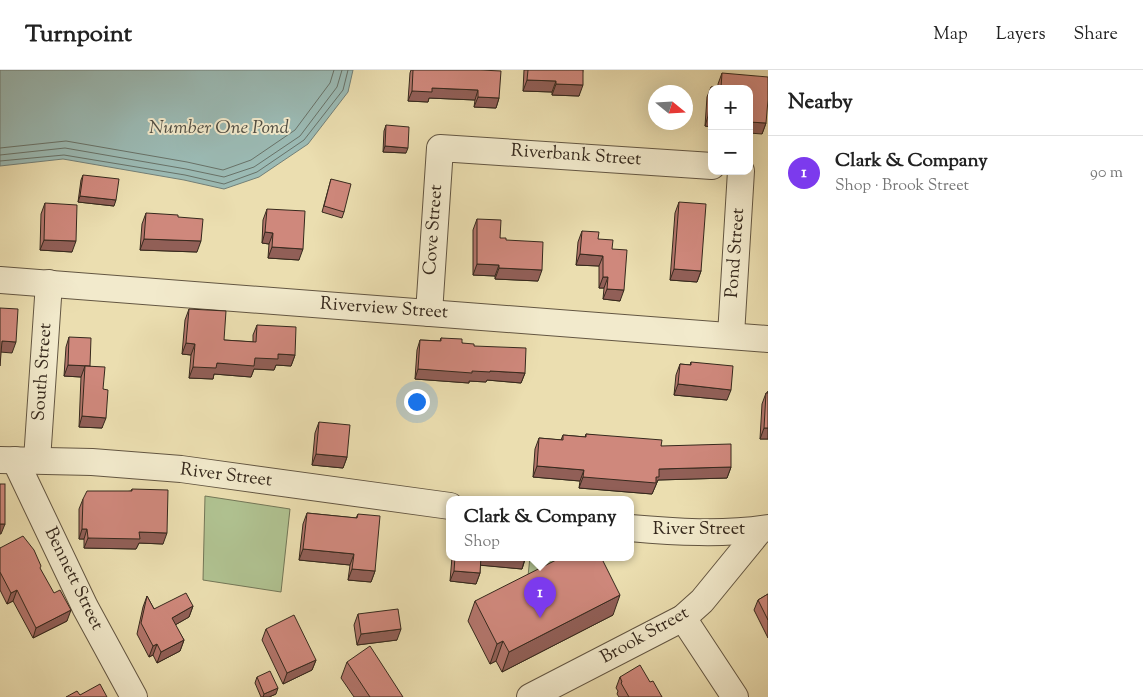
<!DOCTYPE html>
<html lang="en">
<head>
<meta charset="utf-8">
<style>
	body { margin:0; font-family:"Sorts Mill Goudy",serif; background:#f2f2f2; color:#222 }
	.controls { position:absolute; right:15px; top:15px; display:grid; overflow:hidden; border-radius:10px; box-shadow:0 5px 20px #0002 }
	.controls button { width:45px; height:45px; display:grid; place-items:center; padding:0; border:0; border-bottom:1px solid #e0e0e0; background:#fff; color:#222; font:25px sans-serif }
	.compass { position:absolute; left:648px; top:15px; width:45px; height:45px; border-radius:50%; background:#fff; box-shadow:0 5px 20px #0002; rotate:108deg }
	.you { position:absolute; left:416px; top:331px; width:18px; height:18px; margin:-12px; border:4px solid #fff; border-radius:50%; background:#1a73e8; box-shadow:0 0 0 8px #1a73e833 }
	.badge { display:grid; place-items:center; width:32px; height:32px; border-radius:50%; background:#7c3aed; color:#fff; font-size:16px; font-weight:700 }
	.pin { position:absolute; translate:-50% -41px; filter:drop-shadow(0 1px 2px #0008) }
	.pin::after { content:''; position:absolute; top:26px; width:18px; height:15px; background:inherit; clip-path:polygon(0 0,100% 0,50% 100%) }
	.popup { position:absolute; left:446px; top:426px; width:188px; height:65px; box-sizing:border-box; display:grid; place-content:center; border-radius:10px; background:#fff; filter:drop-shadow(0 1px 4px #0005); font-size:16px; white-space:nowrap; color:#767676 }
	.popup b { font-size:19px; color:#222 }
	.popup::after { content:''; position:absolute; left:50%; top:100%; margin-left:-10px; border:10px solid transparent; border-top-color:#fff }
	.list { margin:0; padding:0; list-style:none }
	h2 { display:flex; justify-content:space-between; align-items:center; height:65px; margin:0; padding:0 20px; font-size:21px }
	h2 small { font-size:16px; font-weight:400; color:#767676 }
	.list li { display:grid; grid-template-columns:32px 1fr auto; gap:15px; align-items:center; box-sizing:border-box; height:75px; padding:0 20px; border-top:1px solid #e0e0e0 }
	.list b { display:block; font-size:19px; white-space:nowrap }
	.list p { margin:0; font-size:16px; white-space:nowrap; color:#767676 }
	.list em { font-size:16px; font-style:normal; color:#767676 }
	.map { position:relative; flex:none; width:768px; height:627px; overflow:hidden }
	header { display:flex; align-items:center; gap:30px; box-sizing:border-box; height:70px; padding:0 25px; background:#fff; border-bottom:1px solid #e0e0e0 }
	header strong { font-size:24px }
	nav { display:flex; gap:28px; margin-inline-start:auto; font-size:18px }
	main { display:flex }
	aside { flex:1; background:#fff }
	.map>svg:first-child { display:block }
</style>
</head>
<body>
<header>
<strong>Turnpoint</strong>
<nav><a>Map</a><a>Layers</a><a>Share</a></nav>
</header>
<main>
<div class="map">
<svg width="768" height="627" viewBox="0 0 768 627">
	<rect width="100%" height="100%" fill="#ebdeb0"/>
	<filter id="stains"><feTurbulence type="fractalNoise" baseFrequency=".004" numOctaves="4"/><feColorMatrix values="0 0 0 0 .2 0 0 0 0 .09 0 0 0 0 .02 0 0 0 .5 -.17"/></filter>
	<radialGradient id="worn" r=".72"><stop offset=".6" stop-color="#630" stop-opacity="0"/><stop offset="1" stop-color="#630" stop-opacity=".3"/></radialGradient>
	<!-- green -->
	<g fill="#b0c291" stroke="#737657">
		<path d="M205,426L290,439L281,522L203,510Z"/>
		<path d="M530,487H588L528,506Z"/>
	</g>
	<!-- water -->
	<path fill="#9bbab4" stroke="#738078" d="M0,0H353L348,22L308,74L259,107L224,119L184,110L63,89L0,96Z"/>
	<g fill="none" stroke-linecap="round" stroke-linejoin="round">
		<!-- shore -->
		<g stroke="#687268" stroke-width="1">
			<path d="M0,78L66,71L187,92L223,100L251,90L295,60L330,13L334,0"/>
			<path d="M0,85L65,78L186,99L224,107L254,97L300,66L337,17L342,0"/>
			<path d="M0,91L64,85L185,105L224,114L257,102L304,70L343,20L348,0"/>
		</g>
		<defs>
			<g id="minor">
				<path d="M0,210L768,269"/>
				<path d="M429,243L440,78L712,96"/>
				<path d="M731,265L741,101"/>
				<path d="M0,390L92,392L181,399L450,436"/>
				<path d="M15,390L85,537L134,627"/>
				<path d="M37,390L49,213"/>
				<path d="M630,458C675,462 723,465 768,458"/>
				<path d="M683,548L735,627"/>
				<path d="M530,627L683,548L702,531L760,460"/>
			</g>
		</defs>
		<!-- minor casing -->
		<use href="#minor" stroke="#635642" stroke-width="28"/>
		<!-- minor -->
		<use href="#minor" stroke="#f2eacc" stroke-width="26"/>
	</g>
	<!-- wall -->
	<g fill="#b2756b" stroke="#36291d">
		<path d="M411,0H481L499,28L496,38L474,37L475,30L429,28L428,32L408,31L410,3Z"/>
		<path d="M524,0H583L579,26L552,25V22L523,21Z"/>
		<path d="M722,3L766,53L762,64L712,19V57L705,56L707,27L711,17H718V14Z"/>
		<path d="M386,55L406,83L383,82L384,61Z"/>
		<path d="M83,105L114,136L78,132L81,110Z"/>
		<path d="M331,109L344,142L342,148L322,142Z"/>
		<path d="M679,132L701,201L697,212L670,210L675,143Z"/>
		<path d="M45,133L72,182L40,180L41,144Z"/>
		<path d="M267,139L299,190L268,188L269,174L262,173L263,150Z"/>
		<path d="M146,143L197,182L140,180L142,154Z"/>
		<path d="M477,149L500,168L506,170L538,211L495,209V206L473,205V160Z"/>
		<path d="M582,161L598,169L612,179L620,231L603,229L604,218H599V196L576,195L578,172Z"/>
		<path d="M189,239L224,270L253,272V265L257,255L295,285L291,296L276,295L274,300L254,299L251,307L214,304L213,309L189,308L191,285L182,284L185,250Z"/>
		<path d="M69,267L90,296L103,319L102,358L79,357L81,307L64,306L66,277Z"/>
		<path d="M441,268L474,276L525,303L521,313L487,310L486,312L469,311V313L415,309L417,280L420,270L440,271Z"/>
		<path d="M691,292L727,330L674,325L676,305L680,294L690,295Z"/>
		<path d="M768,321V369H760L762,334L766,323H767Z"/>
		<path d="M319,352L347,387L343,398L312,395L315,363Z"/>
		<path d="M586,364L661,376L731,397L727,408L658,410L652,424L579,418L580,411L533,407L535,379L539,368L561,370L563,365L585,367Z"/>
		<path d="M132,419L163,474L139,473L136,479L84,478V469H79V439L83,429L131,421Z"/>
		<path d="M307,443L356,448L358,444L375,501L371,512L348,510L350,495L299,490L303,454Z"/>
		<path d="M0,478L40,499L67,551L33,568L13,531L7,534L0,520Z"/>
		<path d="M452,487H526L522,499L480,495V503L476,514L450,511Z"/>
		<path d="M768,524V568L754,540L758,530Z"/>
		<path d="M147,526L154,539L193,536L189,547L175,555L184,570L180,581L157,593L153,585L149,587L137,564L143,537Z"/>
		<path d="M475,531L613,545L502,602L496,591L490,594L468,551Z"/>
		<path d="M358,544L397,570L357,575L354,555Z"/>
		<path d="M266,559L316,590L312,600L283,614L262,570Z"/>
		<path d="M347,592L403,627H354L341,608Z"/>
		<path d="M257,607L276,624L269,627H261L255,613Z"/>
		<path d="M620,607L650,612L662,627H619L617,624L618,621L616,618Z"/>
	</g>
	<!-- shaded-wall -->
	<g fill="#915f57" stroke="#36291d">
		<path d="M527,10L556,11L552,22L523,21Z"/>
		<path d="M556,14L583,15L579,26L552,25Z"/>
		<path d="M432,18L478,20L475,30L429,28L428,32L408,31L412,21Z"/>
		<path d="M478,27L499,28L496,38L474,37Z"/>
		<path d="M708,46H712V57L705,56Z"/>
		<path d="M749,52L766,53L762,64L749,63Z"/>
		<path d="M385,76L408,78L406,83L383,82Z"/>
		<path d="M80,126L116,130L114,136L78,132Z"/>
		<path d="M265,162L273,163L269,174L262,173Z"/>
		<path d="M144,169L201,171L197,182L140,180Z"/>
		<path d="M44,170L76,171L72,182L40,180Z"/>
		<path d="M272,177L303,179L299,190L268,188Z"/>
		<path d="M580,184L603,186L599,196L576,195Z"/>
		<path d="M477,194L499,195L495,206L473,205Z"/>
		<path d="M499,198L542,200L538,211L495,209Z"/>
		<path d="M674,199L701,201L697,212L670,210Z"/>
		<path d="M603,207H608L604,218H599Z"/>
		<path d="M607,219L624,220L620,231L603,229Z"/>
		<path d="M2,271L16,272L12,283L0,282Z"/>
		<path d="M186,273L195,274L191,285L182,284Z"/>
		<path d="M278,284L295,285L291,296L276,295L274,300L254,299L251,307L214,304L213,309L189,308L193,297Z"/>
		<path d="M68,295L90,296H85L81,307L64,306Z"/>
		<path d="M418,299L490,301L525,303L521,313L487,310L486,312L469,311V313L415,309Z"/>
		<path d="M678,314L731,320L727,330L674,325Z"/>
		<path d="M82,346L106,348L102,358L79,357Z"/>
		<path d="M764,358H768V369H760Z"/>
		<path d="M316,384L347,387L343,398L312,395Z"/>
		<path d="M537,396L584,400L580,411L533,407Z"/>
		<path d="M731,397L727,408L658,410L652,424L579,418L583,407L659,399Z"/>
		<path d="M0,454H5L1,464H0Z"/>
		<path d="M82,459H87L84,469H79Z"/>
		<path d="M139,462L167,463L163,474L139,473L136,479L84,478L88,468Z"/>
		<path d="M303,479L354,484L350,495L299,490Z"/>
		<path d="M481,487H509L525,488L522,499L478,495Z"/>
		<path d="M352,499L375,501L371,512L348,510Z"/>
		<path d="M454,501L480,503L476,514L450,511Z"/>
		<path d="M17,520L13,531L7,534L11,523Z"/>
		<path d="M620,525L613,545L502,602L509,582Z"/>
		<path d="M193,536L189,547L168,559L172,548Z"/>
		<path d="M71,540L67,551L33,568L36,558Z"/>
		<path d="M401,559L397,570L357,575L361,564Z"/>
		<path d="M184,570L180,581L157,593L161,582Z"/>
		<path d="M503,571L496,591L490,594L497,574Z"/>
		<path d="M157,574L153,585L149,587L153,576Z"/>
		<path d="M316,590L312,600L283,614L287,603Z"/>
		<path d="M278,618L276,624L269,627H263L264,624Z"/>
	</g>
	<!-- building -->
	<g fill="#cf887c" stroke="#36291d">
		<path d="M413,0H481L501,1L499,28L478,27V20L432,18V22L412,21Z"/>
		<path d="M528,0H583V15L556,14V11L527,10Z"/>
		<path d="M722,3L768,7V30L766,53L749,52V19H712V46H708L711,17L721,18Z"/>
		<path d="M386,55L409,57L408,78L385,76Z"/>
		<path d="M83,105L119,109L116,130L80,126Z"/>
		<path d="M331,109L351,114L344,142L324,136Z"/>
		<path d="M679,132L706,134L701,201L674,199Z"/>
		<path d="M45,133L77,135L76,171L44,170Z"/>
		<path d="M267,139L305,141L303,179L272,177L273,163L265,162Z"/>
		<path d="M146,143L178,145V147L203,149L201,171L144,169Z"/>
		<path d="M477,149L501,150L500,168H506V170L543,172L542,200L499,198V195L477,194Z"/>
		<path d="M582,161L599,162L598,169L613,170L612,179L627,180L624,220L607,219L608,207H603V186L580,184Z"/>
		<path d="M0,238L18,239L16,272L2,271L0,296Z"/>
		<path d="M189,239L226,241L224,270L256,272L257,255L296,257L295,285L278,284V289L255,288L254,296L217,293L216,298L193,297L195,274L186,273Z"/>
		<path d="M69,267L91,268L90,296L68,295Z"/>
		<path d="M441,268L462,269V273L474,274V276L526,278L525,303L490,301V302L472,301V303L418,299L420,270L441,271Z"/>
		<path d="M691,292L733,296L731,320L678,314L680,294L691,295Z"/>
		<path d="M85,296L105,297L103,319L108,320L106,348L82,346Z"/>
		<path d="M766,323H768V358H764Z"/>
		<path d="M319,352L350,355L347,387L316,384Z"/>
		<path d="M586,364L662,370L661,376L731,374V397L659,399V407H656V413L583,407L584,400L537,396L539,368L563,370V365L586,367Z"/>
		<rect x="0" y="414" width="5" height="40"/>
		<path d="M132,419L168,420L167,463L139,462L140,469L88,468L87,459H82L83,429L87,421H132Z"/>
		<path d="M307,443L357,448L358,444L380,446L375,501L352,499L354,484L303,479Z"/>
		<path d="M23,466L34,480L41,496L40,498L54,523L60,520L71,540L36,558L17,520L11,523L0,502V478Z"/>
		<path d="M455,487H481L480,503L454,501Z"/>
		<path d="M509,487H526L525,488Z"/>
		<path d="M562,487H601L620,525L509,582L503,571L497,574L475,531Z"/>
		<path d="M186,523L193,536L172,548L184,570L161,582L157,574L153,576L141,553L147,526L154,539Z"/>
		<path d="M768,524V550L758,530Z"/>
		<path d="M398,539L401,559L361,564L358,544Z"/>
		<path d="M294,545L316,590L287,603L266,559Z"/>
		<path d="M370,576L403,627H370L347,592Z"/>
		<path d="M640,595L650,612L653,611L662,627H629L621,613L622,612L620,607Z"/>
		<path d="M270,601L278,618L264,624L257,607Z"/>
		<path d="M100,614L107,627H66L77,621L80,625Z"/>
	</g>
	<g text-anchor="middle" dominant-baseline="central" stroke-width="4" stroke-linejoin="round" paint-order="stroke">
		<!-- street labels -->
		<g font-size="18" fill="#36291d" stroke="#f2eacc">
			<text transform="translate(576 86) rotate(4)">Riverbank Street</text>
			<text transform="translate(434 160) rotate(-86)">Cove Street</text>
			<text transform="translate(736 183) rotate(-86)">Pond Street</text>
			<text transform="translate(384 239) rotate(4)">Riverview Street</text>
			<text transform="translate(43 302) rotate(-86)">South Street</text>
			<text transform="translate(226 406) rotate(7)">River Street</text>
			<text x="699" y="460">River Street</text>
			<text transform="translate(73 509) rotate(64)">Bennett Street</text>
			<text transform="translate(645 566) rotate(-29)">Brook Street</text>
		</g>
		<!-- water labels -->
		<g font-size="19" font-style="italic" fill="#4f4d43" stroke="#f2eacc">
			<text x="219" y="58">Number One Pond</text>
		</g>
	</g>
	<rect width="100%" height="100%" filter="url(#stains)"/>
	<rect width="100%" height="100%" fill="url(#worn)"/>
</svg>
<div class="controls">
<button>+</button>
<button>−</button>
</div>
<svg class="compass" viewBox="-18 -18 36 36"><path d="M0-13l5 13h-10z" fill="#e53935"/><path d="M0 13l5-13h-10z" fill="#767676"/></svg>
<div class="you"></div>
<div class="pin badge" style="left:540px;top:548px">1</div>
<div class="popup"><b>Clark &amp; Company</b>Shop</div>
</div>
<aside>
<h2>Nearby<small></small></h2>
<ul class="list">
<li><span class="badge">1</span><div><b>Clark &amp; Company</b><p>Shop · Brook Street</p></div><em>90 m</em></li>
</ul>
</aside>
</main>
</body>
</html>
